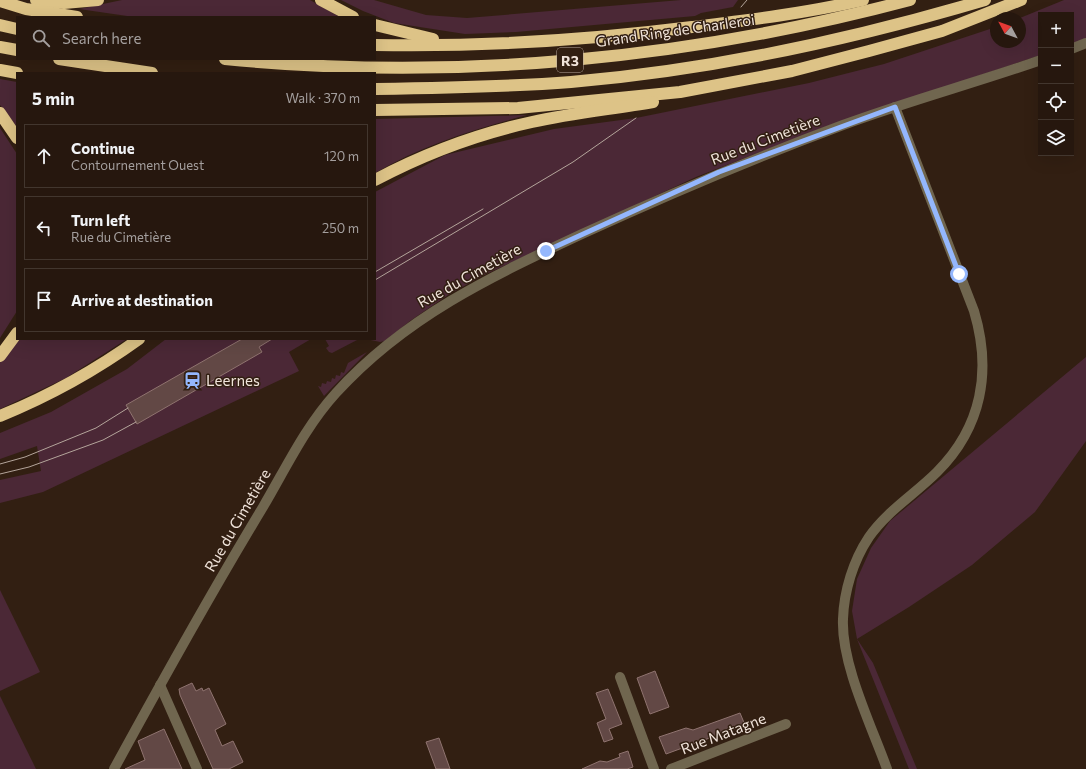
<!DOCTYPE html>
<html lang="en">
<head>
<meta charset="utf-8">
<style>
	body { margin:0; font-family:Commissioner,sans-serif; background:#32241c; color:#f1f3f6 }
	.controls { position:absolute; right:12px; top:12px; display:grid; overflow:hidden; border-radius:0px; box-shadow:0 4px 16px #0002 }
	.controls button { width:36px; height:36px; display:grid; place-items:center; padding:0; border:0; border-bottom:1px solid #42362e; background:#26170e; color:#f1f3f6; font:20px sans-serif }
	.compass { position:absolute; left:990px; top:12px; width:36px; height:36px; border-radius:50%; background:#26170e; box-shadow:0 4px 16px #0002; rotate:311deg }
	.stop { position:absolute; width:12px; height:12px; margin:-9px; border:3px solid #94b7fd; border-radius:50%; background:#fff }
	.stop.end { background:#94b7fd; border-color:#fff; box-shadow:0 1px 4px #0008 }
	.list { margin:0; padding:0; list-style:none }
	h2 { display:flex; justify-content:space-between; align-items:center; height:52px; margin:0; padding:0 16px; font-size:17px }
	h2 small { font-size:13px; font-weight:400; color:#a49f9e }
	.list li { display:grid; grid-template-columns:26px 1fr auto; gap:12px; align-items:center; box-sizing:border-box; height:64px; margin:0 8px 8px; padding:0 8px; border:1px solid #42362e; border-radius:0px }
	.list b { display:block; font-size:15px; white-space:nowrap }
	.list p { margin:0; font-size:13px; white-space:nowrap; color:#a49f9e }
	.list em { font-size:13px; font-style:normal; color:#a49f9e }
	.icon { flex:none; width:22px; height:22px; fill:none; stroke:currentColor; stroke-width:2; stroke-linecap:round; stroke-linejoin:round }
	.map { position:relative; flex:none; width:1086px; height:769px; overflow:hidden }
	.search { position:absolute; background:#26170e; box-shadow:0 4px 16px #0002; left:16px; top:16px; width:360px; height:44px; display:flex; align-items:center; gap:10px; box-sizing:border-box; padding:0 14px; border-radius:0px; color:#a49f9e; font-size:15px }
	.panel { position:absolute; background:#26170e; box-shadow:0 4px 16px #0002; left:16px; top:72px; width:360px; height:268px; border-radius:0px }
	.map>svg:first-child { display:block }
</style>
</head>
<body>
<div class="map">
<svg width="1086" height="769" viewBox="0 0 1086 769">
	<rect width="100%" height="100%" fill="#321f12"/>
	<!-- green -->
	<g fill="#4b2836">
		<path d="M122,0H310L340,17H134L79,9Z"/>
		<path d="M341,0H374L426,15L467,18L681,0H738L733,7L701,13L695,16L516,32L465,34L394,23L363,11Z"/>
		<path d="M1064,0H1086V39L1071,44V15H1041V55L830,125L696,177L482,276L448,295L410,321L385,341L380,342L366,339H375V192L445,155L554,129L636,118L809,83L884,64L996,27V42H1020V18Z"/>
		<path d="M0,79L17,82V127L0,105Z"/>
		<path d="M527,115C475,129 422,145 375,173V119Z"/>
		<path d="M0,128L17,154V311L0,338Z"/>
		<path d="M17,339H127L66,378L0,409V360Z"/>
		<path d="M166,339H311L289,352L299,371L43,492L0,503V480L41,471L37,446L0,459V433L51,412L127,369Z"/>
		<path d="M325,339H359L332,353L329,352L326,348L329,346Z"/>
		<path d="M367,352L324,396L318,386L321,387L322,383L326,384L327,381L331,382L332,378L335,379L336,375L340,376L341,372L344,373L348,363Z"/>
		<path d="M1086,357V441L1035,512L972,565L909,607L857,639L873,663L917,769H909L857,639L852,611L857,579L871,548L890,521Z"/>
		<path d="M0,590L40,672L0,691Z"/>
		<path d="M0,696L36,769H0Z"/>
	</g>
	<!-- building -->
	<g fill="#624845" stroke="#8f736f">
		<path d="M242,339H272L259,347L262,352L137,424L126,405Z"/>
		<path d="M655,671L669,707L650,714L637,678Z"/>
		<path d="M192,683L196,691L202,688L203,691L209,688L226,724L215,730L222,746L233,741L243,762L229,769H213L180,695L179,689Z"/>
		<path d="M608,689L622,724L609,729L613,739L604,742L597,723L606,719L596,693Z"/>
		<path d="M740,713L745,725L666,754L659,737L686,728L693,730Z"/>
		<path d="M164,729L182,769H125L145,760L138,741Z"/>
		<path d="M439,738L450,769H436L426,742Z"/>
		<path d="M628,751L633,767L627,769H582L600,761L607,762L620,757L619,754Z"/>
	</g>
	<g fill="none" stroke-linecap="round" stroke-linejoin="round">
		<!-- minor -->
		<g stroke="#70664f" stroke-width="10">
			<path d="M1071,49L1086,43"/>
			<path d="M620,677L654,769"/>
			<path d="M160,685L197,769"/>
			<path d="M114,769C162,681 211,593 263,507C286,468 305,427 336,393C405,317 490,277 582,234C667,195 754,158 843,125C908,101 975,83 1041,60"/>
			<path d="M671,769L786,724"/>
			<path d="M887,769C872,727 841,664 843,619C844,591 853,561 869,537C887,511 915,494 937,472C982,427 992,371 974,311L895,107"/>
		</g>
		<!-- highway -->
		<g stroke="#ddc387" stroke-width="12">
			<path d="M36,0L64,3L98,0"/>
			<path d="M321,0L353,17"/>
			<path d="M0,1L26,9L77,17"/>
			<path d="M0,25L17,29"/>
			<path d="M375,25L433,39"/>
			<path d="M375,45C480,47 588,40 692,27C749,20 807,13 863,0"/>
			<path d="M0,47L17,50"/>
			<path d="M59,59L152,73"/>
			<path d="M225,59C454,82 688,59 910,0"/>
			<path d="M0,70L17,73"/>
			<path d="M375,89C440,88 506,87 571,82C711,70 850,40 985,0"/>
			<path d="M375,110L518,108L680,92L792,71L869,51L942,31L1021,0"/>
			<path d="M0,113L17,138"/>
			<path d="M375,180C424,154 477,134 532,122C572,113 613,109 653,102"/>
			<path d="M0,356L17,333"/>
			<path d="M0,416C49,396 96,370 139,339"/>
		</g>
		<!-- tram -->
		<g stroke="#b4a59b" stroke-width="1">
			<path d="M741,7L747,0"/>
			<path d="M375,272L483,209"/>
			<path d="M375,280L573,162L636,118"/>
			<path d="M0,464L25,457L96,428L128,408"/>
			<path d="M0,474L29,467L103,440L136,422"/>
		</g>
	</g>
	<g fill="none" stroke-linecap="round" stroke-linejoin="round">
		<!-- route -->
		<path stroke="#94b7fd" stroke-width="5" d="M546,251L719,172L895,107L959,274"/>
	</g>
	<!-- icons -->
	<defs>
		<symbol id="station-bare" viewBox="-9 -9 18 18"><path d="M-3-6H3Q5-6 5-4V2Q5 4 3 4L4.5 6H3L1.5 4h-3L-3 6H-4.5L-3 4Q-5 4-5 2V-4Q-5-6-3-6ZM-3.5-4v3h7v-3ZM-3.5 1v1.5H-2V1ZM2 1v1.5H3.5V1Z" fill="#94b7fd" stroke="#321f12" stroke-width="2.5" paint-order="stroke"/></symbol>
	</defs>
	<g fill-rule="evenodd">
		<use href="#station-bare" x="180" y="368" width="25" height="25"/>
	</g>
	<g text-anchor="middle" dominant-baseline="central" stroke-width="3" stroke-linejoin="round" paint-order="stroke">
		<!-- shield labels -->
		<rect fill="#321f12" stroke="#b7a89e" stroke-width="1" x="557" y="48" width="26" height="24" rx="3"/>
		<g font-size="14" font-weight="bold" fill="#f0e3da">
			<text x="570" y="60">R3</text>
		</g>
		<!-- street labels -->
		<g font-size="15" fill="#f0e3da" stroke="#321f12">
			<text transform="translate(675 30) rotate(-8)">Grand Ring de Charleroi</text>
			<text transform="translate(765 139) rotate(-21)">Rue du Cimetière</text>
			<text transform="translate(469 275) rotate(-29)">Rue du Cimetière</text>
			<text transform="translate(237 520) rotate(-60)">Rue du Cimetière</text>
			<text transform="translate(723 733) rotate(-21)">Rue Matagne</text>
		</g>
		<!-- poi labels -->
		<g font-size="15" fill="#f0e3da" stroke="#321f12" text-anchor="start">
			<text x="206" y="380">Leernes</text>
		</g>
	</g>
</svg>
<div class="controls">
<button>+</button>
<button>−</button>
<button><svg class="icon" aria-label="locate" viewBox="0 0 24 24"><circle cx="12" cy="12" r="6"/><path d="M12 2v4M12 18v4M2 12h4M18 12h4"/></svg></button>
<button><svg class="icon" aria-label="layers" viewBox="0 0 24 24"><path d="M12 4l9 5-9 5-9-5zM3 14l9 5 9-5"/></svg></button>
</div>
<svg class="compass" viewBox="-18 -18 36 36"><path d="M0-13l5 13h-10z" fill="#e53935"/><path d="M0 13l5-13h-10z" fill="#a49f9e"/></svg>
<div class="stop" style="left:959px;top:274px"></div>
<div class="stop end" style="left:546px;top:251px"></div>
<div class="search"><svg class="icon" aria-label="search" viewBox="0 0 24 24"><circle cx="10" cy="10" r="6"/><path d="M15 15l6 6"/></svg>Search here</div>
<section class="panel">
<h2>5 min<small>Walk · 370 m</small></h2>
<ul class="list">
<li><svg class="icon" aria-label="ahead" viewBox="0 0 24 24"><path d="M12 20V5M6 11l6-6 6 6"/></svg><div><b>Continue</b><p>Contournement Ouest</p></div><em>120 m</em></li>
<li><svg class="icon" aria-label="left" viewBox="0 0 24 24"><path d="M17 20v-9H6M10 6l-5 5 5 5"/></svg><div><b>Turn left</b><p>Rue du Cimetière</p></div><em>250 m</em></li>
<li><svg class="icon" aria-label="arrive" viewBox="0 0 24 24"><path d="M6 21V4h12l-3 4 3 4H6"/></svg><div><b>Arrive at destination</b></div></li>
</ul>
</section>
</div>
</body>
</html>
